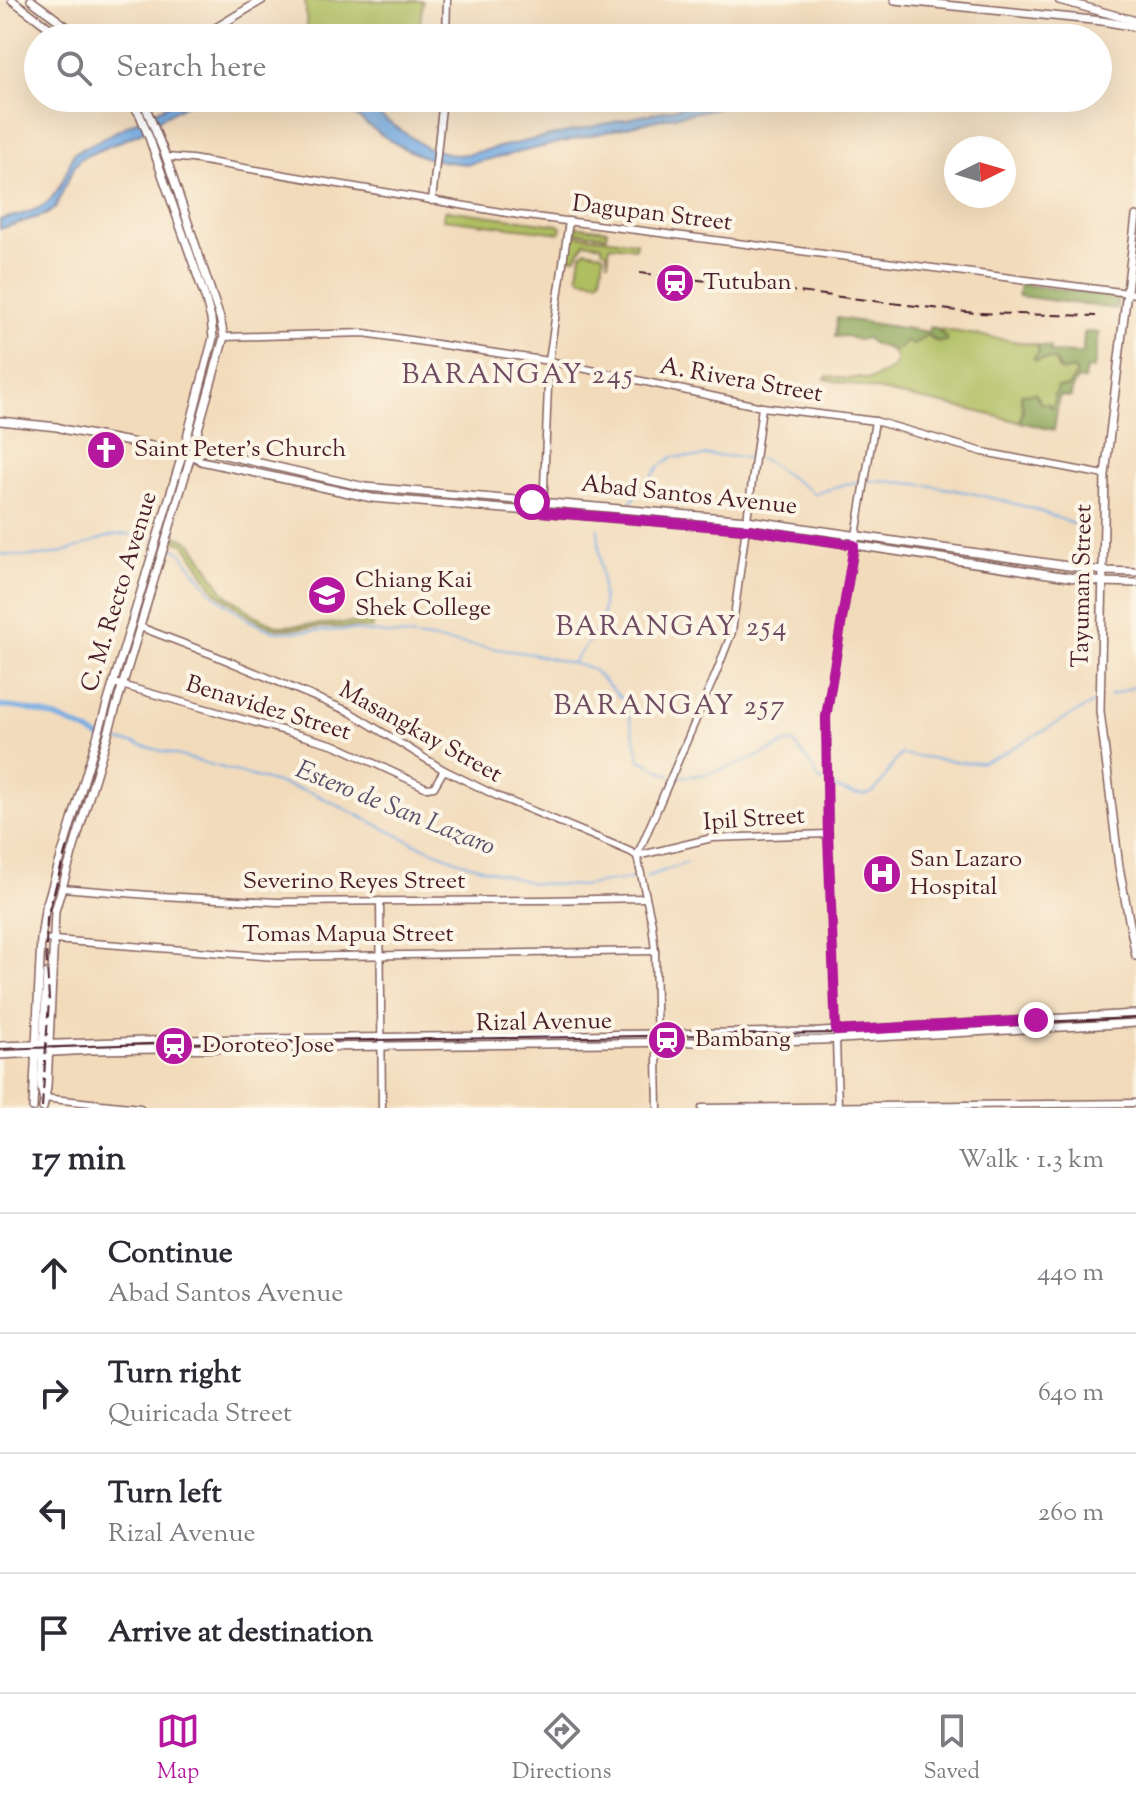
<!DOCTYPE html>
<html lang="en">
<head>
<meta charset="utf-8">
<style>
	body { margin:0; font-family:"Sorts Mill Goudy",serif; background:#f2f2f3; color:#2b2b33 }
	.compass { position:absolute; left:944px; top:136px; width:72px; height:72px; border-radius:50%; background:#fff; box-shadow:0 8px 32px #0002; rotate:85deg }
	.stop { position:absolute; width:24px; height:24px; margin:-18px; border:6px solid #b5179e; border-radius:50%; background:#fff }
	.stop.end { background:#b5179e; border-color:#fff; box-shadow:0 2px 8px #0008 }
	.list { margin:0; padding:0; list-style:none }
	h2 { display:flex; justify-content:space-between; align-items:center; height:104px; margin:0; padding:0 32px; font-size:34px }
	h2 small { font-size:26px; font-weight:400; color:#7c7c81 }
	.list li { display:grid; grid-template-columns:52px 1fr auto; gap:24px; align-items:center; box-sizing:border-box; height:120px; padding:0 32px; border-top:2px solid #e1e1e2 }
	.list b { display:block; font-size:30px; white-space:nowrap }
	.list p { margin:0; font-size:26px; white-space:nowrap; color:#7c7c81 }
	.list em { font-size:26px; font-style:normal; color:#7c7c81 }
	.icon { flex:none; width:44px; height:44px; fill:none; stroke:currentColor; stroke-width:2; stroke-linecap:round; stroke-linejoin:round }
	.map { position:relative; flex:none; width:1136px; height:1108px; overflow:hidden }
	.search { position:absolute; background:#fff; box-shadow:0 8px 32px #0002; left:24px; right:24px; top:24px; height:88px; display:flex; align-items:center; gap:20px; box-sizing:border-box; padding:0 28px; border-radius:44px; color:#7c7c81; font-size:30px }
	.sheet { height:584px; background:#fff }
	nav { display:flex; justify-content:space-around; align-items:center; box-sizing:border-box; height:112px; border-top:2px solid #e1e1e2; background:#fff; font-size:22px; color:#7c7c81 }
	nav a { display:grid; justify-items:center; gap:4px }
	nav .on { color:#b5179e }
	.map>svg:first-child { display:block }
</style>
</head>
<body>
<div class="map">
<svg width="1136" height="1108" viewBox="0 0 1136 1108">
	<rect width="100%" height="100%" fill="#fcf5e5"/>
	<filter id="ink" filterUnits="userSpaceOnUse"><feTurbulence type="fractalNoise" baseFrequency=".0125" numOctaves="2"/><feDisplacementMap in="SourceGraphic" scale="16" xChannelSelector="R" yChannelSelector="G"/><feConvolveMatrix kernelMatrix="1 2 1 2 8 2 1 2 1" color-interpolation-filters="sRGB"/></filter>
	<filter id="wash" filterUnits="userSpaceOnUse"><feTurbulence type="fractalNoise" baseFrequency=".006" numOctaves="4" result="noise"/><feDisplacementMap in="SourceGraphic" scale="32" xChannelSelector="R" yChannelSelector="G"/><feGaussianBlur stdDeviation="1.8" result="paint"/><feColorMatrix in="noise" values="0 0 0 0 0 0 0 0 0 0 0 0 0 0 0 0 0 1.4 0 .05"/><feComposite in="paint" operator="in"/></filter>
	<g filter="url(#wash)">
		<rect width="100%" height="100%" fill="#f2dbbb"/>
		<!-- green -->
		<g fill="#afbe60" stroke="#7c6e46" stroke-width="2">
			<path d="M305,0L423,1L418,38H308Z"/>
			<path d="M447,210L558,225L561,228L560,233L443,219L444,212Z"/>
			<path d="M574,226L607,230V236L577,232V235L636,242L635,248L610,245L608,263L607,252L602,249V245L585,242C583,248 578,251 576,257L571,258L568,255L572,227Z"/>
			<path d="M586,250L601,253L604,255L601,278L598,281L582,279L578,275L581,254Z"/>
			<path d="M940,329L1037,345L1039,353L1034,359L1055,360L1058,369L1062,372L1073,369L1077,373L1068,387H1057V392L1054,394V403L1052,408L1047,403H1040L1038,396L1021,399L1023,410L1020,422L971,410L825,379L827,376L850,379L859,377C872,384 879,374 892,369L897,359L892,351L900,348L906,341L913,345L923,337L927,335L935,341L942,334L939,331Z"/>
			<path d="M176,535L192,543L225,594L257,616L278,626L372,622L373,628L326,627L277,629L262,623L252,618L216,592L185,544L174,540Z"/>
		</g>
		<!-- forest -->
		<g fill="#8ba556" stroke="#6a6240" stroke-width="2">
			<path d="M1020,284L1118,297L1117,309L1018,296Z"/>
			<path d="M837,318L929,332L930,327L940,329L939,331L946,337L947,341L938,342L930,336H925L913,345L905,341L900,348L892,351C884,345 872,347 867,338L858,340L846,336L835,337Z"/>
			<path d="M1084,332L1099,333L1094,369L1086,368L1084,380L1077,379L1072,388L1071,397L1059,396L1054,430L1020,422L1023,410L1021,394L1035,393L1040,403H1047L1052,408L1054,403V394L1057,392V387H1068L1077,373L1073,369C1057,372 1064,374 1055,360L1044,359L1036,361L1034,357L1039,353L1037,345L1050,347V352L1083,353Z"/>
		</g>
		<!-- water -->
		<g fill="#74abe3" stroke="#5f6587" stroke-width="2">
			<path d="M181,98H198L161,118L140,133L81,158L74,167L55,208L47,214L0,229V220C14,216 32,213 44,205C60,194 67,170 74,153Z"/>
			<path d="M332,98H354L427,148L455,155L468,154L722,98H768L661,119L469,164C454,163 438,161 424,157C390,145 361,119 332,98Z"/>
		</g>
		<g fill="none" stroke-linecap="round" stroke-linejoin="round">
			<!-- stream -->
			<g stroke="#74abe3" stroke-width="2">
				<path d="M758,459H763L815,494L845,484L863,481"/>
				<path d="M869,481C924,481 978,493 1030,508C1051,514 1069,524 1090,529"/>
				<path d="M630,503L660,466L672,457H701L706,455L752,458"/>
				<path d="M167,544L180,552L213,594L250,621L275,632L349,630L408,636L532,654L591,668L624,701L630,719L640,760L670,775"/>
				<path d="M0,554C21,557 42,558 63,552C102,542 110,526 154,539"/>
				<path d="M572,663L603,623V600L598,528"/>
				<path d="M1109,696L1136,686"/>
				<path d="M102,739L133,743L313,793L416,844L464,863L532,883L582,886L605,882L639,878"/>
				<path d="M676,776C709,779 757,758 786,743L793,742L813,768L819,780L823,782"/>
				<path d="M829,785C881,809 874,787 901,754L968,763L983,762L1000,755L1093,703"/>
				<path d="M646,877L686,863"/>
			</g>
			<!-- canal -->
			<path stroke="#74abe3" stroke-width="5" d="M0,706C35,708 72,722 102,739"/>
		</g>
	</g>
	<g filter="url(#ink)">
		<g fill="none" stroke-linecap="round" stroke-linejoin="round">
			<defs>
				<g id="tertiary">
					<path d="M446,38L447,0"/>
					<path d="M166,157L192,159L519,215L1136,294"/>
					<path d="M432,201L443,98"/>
					<path d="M224,337L364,333L549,361L762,407L875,421L983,452L1105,475"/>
					<path d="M543,512L549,361L569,221"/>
					<path d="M140,627L216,656L348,711L444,770L497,796L610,843L631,852L637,856"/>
					<path d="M114,683L335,745L427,788L434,787L444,770"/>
					<path d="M637,856L712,838L828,834"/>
					<path d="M62,888L161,896L277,902L544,900L646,898"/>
					<path d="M380,901L382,1108"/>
					<path d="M41,939L276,957L655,951"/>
					<path d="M836,1031L828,834L826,717L875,421"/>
					<path d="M836,1039L838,1107"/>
					<path d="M43,1098L140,1108"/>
					<path d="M658,1108L655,951L652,924L637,856L717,671L732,632L762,407"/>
					<path d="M702,1108L1136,1103"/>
				</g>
				<g id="secondary">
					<path d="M12,0L63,38"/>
					<path d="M31,0L82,38"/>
					<path d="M895,0L1102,21L1136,27"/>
					<path d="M1059,0L1136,21"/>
					<path d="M199,38L262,0"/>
					<path d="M0,421L57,427L67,430L183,452L191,454L201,461L372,498L746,529L1102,582L1136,583"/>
					<path d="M191,454L204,451L212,452L365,487L747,520L1103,571L1136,572"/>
					<path d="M43,1096L41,1086L47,973"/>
					<path d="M33,1108L41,939L45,910L183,452L213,338L211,319L205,297L150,140L140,115L129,98"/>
					<path d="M43,1108L47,1087L55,911L185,476L224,337L220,318L166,157L142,98"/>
				</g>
				<g id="primary">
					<path d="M1136,216L1105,475L1100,711L1119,867L1136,956"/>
					<path d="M0,1046L176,1040L821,1032L1136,1014"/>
					<path d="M0,1055L91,1050L821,1040L1136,1023"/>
				</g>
			</defs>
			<!-- tertiary casing -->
			<use href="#tertiary" stroke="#85615d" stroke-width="9"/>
			<!-- secondary casing -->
			<use href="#secondary" stroke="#85615d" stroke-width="10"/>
			<!-- primary casing -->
			<use href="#primary" stroke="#85615d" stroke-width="10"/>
			<!-- tertiary -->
			<use href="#tertiary" stroke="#fff" stroke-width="6"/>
			<!-- secondary -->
			<use href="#secondary" stroke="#fff" stroke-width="7"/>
			<!-- primary -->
			<use href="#primary" stroke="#fff" stroke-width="7"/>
			<!-- tram -->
			<path stroke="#4a1f2b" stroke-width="2" d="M0,1049L177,1043L839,1033L943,1026L1136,1018"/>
			<!-- rail -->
			<g stroke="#4a1f2b" stroke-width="2" stroke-dasharray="12 6" stroke-linecap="butt">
				<path d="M640,273L975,313L1096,316"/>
				<path d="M42,1108L49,1000L46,947L47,917L67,846"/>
			</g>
		</g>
	</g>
	<g fill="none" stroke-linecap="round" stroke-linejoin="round" filter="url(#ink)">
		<!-- route -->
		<path stroke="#b5179e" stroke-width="10" d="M532,502L544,503L543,512L746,529L854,545L826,717L828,834L836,1031L1036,1020"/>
	</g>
	<!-- icons -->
	<defs>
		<symbol id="station-disc" viewBox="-11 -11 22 22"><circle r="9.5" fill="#b5179e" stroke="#fcf5e5"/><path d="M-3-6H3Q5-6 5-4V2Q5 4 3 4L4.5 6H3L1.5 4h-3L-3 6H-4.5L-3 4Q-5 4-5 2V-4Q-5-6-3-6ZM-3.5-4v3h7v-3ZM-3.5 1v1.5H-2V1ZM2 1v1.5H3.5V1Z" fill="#fff"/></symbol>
		<symbol id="church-disc" viewBox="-11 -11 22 22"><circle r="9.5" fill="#b5179e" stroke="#fcf5e5"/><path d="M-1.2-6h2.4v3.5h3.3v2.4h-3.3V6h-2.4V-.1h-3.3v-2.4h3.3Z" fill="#fff"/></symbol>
		<symbol id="university-disc" viewBox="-11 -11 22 22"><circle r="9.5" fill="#b5179e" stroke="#fcf5e5"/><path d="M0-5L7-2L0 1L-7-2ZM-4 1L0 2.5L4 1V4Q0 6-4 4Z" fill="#fff"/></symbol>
		<symbol id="hospital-disc" viewBox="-11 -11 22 22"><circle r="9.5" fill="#b5179e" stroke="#fcf5e5"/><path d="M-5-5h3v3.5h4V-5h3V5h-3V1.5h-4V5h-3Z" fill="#fff"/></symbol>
	</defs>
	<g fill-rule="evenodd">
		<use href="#station-disc" x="653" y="261" width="44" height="44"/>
		<use href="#church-disc" x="84" y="428" width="44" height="44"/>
		<use href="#university-disc" x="305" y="573" width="44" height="44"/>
		<use href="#hospital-disc" x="860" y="852" width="44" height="44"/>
		<use href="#station-disc" x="645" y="1018" width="44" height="44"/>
		<use href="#station-disc" x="152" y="1024" width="44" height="44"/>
	</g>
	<g text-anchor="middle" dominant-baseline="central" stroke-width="8" stroke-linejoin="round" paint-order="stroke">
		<!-- street labels -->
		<g font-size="24" fill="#4a1f2b" stroke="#fcf5e5">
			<text transform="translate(652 214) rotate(7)">Dagupan Street</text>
			<text transform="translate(741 381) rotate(10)">A. Rivera Street</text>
			<text transform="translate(689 496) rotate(6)">Abad Santos Avenue</text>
			<text transform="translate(1083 586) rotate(-89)">Tayuman Street</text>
			<text transform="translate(120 592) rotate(-73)">C. M. Recto Avenue</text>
			<text transform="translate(268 709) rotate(17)">Benavidez Street</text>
			<text transform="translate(420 733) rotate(29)">Masangkay Street</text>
			<text transform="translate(754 820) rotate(-4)">Ipil Street</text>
			<text x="354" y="882">Severino Reyes Street</text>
			<text x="348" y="935">Tomas Mapua Street</text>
			<text transform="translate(544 1023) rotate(-1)">Rizal Avenue</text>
		</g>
		<!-- poi labels -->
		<g font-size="24" fill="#4a1f2b" stroke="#fcf5e5" text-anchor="start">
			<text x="703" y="283">Tutuban</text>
			<text x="134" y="450">Saint Peter's Church</text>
			<text x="355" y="581">Chiang Kai<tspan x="355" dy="28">Shek College</tspan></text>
			<text x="910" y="860">San Lazaro<tspan x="910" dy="28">Hospital</tspan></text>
			<text x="695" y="1040">Bambang</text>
			<text x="202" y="1046">Doroteo Jose</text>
		</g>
		<!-- water labels -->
		<g font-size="26" font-style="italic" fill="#59506b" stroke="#fcf5e5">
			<text transform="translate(395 809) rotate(22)">Estero de San Lazaro</text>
		</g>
		<!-- quarter labels -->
		<g font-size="28" letter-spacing="2" fill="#6e4b63" stroke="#fcf5e5">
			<text x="518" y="376">BARANGAY 245</text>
			<text x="672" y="628">BARANGAY 254</text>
			<text x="670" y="707">BARANGAY 257</text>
		</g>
	</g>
</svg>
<svg class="compass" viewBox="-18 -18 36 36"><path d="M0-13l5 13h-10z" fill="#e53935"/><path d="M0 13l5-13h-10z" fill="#7c7c81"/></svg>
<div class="stop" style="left:532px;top:502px"></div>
<div class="stop end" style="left:1036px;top:1020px"></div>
<div class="search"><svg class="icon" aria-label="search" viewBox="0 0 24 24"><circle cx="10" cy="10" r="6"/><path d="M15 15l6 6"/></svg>Search here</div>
</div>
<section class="sheet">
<h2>17 min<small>Walk · 1.3 km</small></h2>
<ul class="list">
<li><svg class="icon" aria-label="ahead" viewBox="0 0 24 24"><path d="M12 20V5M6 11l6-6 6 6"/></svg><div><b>Continue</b><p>Abad Santos Avenue</p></div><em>440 m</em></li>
<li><svg class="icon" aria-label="right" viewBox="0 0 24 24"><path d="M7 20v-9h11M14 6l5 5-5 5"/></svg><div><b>Turn right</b><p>Quiricada Street</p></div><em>640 m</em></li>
<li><svg class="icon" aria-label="left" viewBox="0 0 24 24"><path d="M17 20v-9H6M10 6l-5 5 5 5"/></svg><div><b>Turn left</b><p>Rizal Avenue</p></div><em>260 m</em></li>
<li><svg class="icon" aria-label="arrive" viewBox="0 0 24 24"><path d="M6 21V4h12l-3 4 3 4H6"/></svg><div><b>Arrive at destination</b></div></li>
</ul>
</section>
<nav>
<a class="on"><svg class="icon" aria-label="map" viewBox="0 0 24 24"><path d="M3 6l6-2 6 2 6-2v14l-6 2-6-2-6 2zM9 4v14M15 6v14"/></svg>Map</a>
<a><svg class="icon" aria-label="directions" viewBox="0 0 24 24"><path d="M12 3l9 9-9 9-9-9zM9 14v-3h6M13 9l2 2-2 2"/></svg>Directions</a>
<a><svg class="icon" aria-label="saved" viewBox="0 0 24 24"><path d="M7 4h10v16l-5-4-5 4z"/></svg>Saved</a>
</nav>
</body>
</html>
